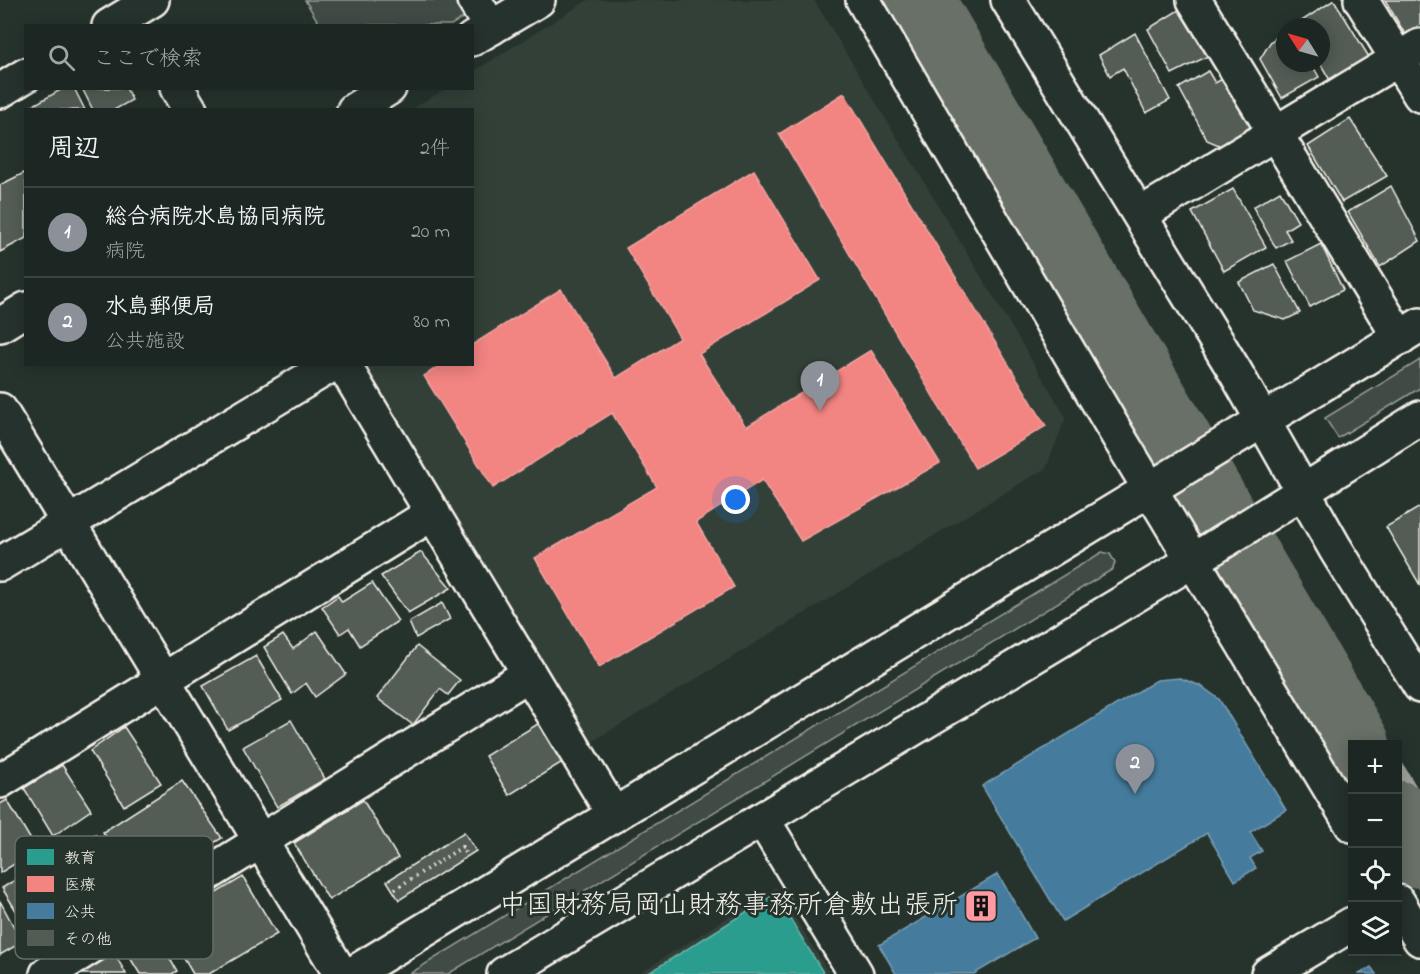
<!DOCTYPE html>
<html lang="ja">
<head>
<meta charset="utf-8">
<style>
	body { margin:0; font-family:"Indie Flower","Klee One",sans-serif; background:#252e2a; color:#f1f3f6 }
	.controls { position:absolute; right:18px; bottom:18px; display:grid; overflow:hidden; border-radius:0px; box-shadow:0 3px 15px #0003 }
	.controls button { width:54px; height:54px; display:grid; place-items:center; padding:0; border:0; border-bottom:2px solid #3a4340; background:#1c2622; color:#f1f3f6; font:30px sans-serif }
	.compass { position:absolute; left:1276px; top:18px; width:54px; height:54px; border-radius:50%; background:#1c2622; box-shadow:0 3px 15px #0003; rotate:307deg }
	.you { position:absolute; left:736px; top:500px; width:21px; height:21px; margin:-15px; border:4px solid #fff; border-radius:50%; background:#1a73e8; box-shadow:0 0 0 9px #1a73e833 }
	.badge { display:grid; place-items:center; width:39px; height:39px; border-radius:50%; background:#8c9099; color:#fff; font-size:20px; font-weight:700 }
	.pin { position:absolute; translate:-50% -50px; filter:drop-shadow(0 2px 3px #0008) }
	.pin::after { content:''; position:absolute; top:32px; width:21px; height:18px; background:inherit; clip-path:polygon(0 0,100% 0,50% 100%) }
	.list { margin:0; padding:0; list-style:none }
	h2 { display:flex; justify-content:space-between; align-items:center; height:78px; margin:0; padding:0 24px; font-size:26px }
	h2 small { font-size:20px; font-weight:400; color:#a0a5a5 }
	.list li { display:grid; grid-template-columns:39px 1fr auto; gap:18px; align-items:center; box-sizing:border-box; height:90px; padding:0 24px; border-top:2px solid #3a4340 }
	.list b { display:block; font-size:22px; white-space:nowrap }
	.list p { margin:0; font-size:20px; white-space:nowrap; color:#a0a5a5 }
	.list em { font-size:20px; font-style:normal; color:#a0a5a5 }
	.icon { flex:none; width:33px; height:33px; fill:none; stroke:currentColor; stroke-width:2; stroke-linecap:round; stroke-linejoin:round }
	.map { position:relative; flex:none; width:1420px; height:974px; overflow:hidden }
	.search { position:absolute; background:#1c2622; box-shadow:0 3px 15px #0003; left:24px; top:24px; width:450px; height:66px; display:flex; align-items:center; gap:15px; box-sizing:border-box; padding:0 21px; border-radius:0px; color:#a0a5a5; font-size:22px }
	.panel { position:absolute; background:#1c2622; box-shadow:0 3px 15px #0003; left:24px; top:108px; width:450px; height:258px; border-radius:0px }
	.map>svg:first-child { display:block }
</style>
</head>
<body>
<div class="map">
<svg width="1420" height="974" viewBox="0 0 1420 974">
	<rect width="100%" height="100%" fill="#26332d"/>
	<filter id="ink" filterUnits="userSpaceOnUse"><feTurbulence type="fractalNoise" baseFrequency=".0167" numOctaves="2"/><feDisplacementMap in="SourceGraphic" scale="12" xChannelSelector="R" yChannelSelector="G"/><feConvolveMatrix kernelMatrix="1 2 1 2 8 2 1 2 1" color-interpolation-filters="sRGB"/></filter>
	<g filter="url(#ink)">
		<!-- built -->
		<g fill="#333f39">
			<path d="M588,0H814L1066,417L1046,468L588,744L357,365L472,364V110L412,109L445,89L472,88L473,72Z"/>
			<path d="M776,887L830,974H638Z"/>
		</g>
		<!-- green -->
		<g fill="#414b45" stroke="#9a9e96" stroke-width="1.5">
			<path d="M305,0H462L470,14L451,25H320Z"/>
			<path d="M1420,360V388L1338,438L1325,418Z"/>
			<path d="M1102,552L1110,554L1115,562L1113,569L448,974H409Z"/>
		</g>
		<!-- schools -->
		<path fill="#2a9d8f" stroke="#67b6aa" stroke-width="1.5" d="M775,894L824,974H647Z"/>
		<!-- health -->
		<g fill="#f28482" stroke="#f3a5a1" stroke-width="1.5">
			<path d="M844,93L1046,426L975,468L779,134Z"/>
			<path d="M754,170L820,280L699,354L746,427L871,350L940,463L801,541L762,480L696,522L734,587L599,667L535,558L657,487L612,413L493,488L424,376L442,364H472V345L561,289L616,378L680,338L626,248Z"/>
		</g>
		<!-- public -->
		<g fill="#457b9d" stroke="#7a9eb4" stroke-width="1.5">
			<path d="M1180,678L1201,686L1219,699L1286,810L1250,832L1262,851L1250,858L1256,868L1235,881L1207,833L1063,921L982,786L1157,680Z"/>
			<path d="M998,874L1035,938L974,974H896L879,945Z"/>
			<path d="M1371,967L1376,974H1359Z"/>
		</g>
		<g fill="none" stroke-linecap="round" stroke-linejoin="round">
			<!-- stream -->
			<g stroke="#9fa39b" stroke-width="12">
				<path d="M944,0L1287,585L1384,744"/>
				<path d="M1398,767L1420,804"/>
			</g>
			<!-- river -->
			<g stroke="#676f68" stroke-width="70">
				<path d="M919,0L1355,744"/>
				<path d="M1398,816L1420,853"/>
			</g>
		</g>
		<!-- building -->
		<g fill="#525c55" stroke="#f4f1e8" stroke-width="1.5">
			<path d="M1334,0L1369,57L1331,82L1320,63L1321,27H1299L1297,24Z"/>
			<path d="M1385,0H1420V25L1405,34Z"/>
			<path d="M1182,8L1210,55L1172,74L1148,29Z"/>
			<path d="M1285,32V63H1311L1319,77L1282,98L1260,59L1271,41Z"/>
			<path d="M1135,33L1170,100L1146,113L1123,68L1110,76L1099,55Z"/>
			<path d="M1208,71L1215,83L1226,77L1256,124L1221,146L1207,140L1179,88Z"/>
			<path d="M64,88H74L85,110H32L30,107Z"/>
			<path d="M82,88H126L132,100L114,110H93Z"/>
			<path d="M1350,119L1387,176L1342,202L1308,146Z"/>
			<path d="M26,172V238L0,252V185Z"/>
			<path d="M1391,186L1420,241L1380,267L1348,212Z"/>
			<path d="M1233,189L1266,247L1224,271L1192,212Z"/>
			<path d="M1280,191L1298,222L1285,230L1291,240L1276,248L1253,207Z"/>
			<path d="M1321,244L1343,290L1310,307L1287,261Z"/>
			<path d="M1274,264L1300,313L1285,320L1253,310L1239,282Z"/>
			<path d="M1420,507V585L1386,527Z"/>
			<path d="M421,552L451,588L408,613L381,576Z"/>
			<path d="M372,583L398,621L360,646L349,628L340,634L322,607L338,596L342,602Z"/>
			<path d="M442,603L450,619L416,638L409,622Z"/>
			<path d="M317,631L346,674L315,697L306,683L292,694L264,647L283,635L293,649Z"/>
			<path d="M417,646L460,680L448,695L440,689L413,725L377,698Z"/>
			<path d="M256,656L282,700L228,730L203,686Z"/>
			<path d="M291,720L325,779L277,807L243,747Z"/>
			<path d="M541,722L564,761L509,795L485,756Z"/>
			<path d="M124,727L161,783L124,806L90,751Z"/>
			<path d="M62,765L91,810L53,836L24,788Z"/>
			<path d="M182,781L222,838L138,889L103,832Z"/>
			<path d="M7,800L37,850L0,873V804Z"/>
			<path d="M363,800L398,858L329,900L294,843Z"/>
			<path d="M464,832L476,851L399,900L387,881Z"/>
			<path d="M95,834L120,875L91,892L65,852Z"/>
			<path d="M51,858L66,885L75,879L89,904L33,938L2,888Z"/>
			<path d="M243,877L277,934L209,974H193L164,924Z"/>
			<path d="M0,901L22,942L0,955Z"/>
			<path d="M153,930L177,971L172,974H140L124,948Z"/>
			<path d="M114,953L126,974H79Z"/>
		</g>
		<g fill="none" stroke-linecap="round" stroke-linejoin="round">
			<defs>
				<g id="street">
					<path d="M474,0L491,28"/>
					<path d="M1194,0L1400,338"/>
					<path d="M1361,0L1420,95"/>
					<path d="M109,26L152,0"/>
					<path d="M177,88L190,110"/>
					<path d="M0,91L26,75"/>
					<path d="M1141,214L1420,46"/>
					<path d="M343,364L614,815"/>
					<path d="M0,410L341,974"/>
					<path d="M0,564L333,364"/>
					<path d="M0,781L433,513"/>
					<path d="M763,820L856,974"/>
					<path d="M47,974L529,674"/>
					<path d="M1268,974L1352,924"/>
				</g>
				<g id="secondary">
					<path d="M863,0L1121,441L1352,825"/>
					<path d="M1008,0L1236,373L1335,548L1420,686"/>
					<path d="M472,39L538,0"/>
					<path d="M354,110L389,88"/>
					<path d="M0,325L26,309"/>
					<path d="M1398,902L1420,939"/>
					<path d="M352,974L1420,325"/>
					<path d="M504,974L1194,560L1420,418"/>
				</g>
			</defs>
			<!-- street casing -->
			<use href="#street" stroke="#f4f1e8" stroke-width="38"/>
			<!-- secondary casing -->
			<use href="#secondary" stroke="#f4f1e8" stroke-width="38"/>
			<!-- path -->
			<path stroke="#f4f1e8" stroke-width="4" stroke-dasharray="1.5 4.5" stroke-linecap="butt" d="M395,889L462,847L466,855"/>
			<!-- street -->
			<use href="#street" stroke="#26332d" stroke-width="33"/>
			<!-- secondary -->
			<use href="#secondary" stroke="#26332d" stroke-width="33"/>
		</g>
	</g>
	<!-- icons -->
	<defs>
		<symbol id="building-square" viewBox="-11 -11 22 22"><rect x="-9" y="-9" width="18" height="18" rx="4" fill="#ff9aa2" stroke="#26332d"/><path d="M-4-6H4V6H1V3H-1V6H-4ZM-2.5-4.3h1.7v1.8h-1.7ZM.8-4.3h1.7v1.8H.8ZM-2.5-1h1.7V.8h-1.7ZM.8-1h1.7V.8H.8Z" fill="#111"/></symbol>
	</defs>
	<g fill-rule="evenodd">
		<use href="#building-square" x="962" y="887" width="38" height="38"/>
	</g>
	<g text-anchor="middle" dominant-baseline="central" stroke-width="6" stroke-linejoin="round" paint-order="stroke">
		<!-- poi labels -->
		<g font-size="27" fill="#f4f1e8" stroke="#26332d" text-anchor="end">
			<text x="958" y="906">中国財務局岡山財務事務所倉敷出張所</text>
		</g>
	</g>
	<!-- legend -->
	<rect x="15" y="836" width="198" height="123" rx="9" fill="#26332d" stroke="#646c65" stroke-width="1.5"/>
	<rect x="27" y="849" width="27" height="16" fill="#2a9d8f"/>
	<rect x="27" y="876" width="27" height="16" fill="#f28482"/>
	<rect x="27" y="903" width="27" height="16" fill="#457b9d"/>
	<rect x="27" y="930" width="27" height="16" fill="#525c55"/>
	<g font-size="16" fill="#f4f1e8">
		<text x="64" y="863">教育</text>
		<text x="64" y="890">医療</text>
		<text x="64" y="917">公共</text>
		<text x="64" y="944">その他</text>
	</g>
</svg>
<div class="controls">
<button>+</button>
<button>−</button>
<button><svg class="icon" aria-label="locate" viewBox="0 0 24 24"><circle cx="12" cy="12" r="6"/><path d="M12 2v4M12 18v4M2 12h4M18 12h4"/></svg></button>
<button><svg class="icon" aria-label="layers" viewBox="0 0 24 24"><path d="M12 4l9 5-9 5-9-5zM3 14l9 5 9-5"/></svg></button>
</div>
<svg class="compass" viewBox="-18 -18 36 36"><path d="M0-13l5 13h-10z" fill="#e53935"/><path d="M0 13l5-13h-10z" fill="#a0a5a5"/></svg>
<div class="you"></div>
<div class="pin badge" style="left:820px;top:411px">1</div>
<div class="pin badge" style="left:1135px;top:794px">2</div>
<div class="search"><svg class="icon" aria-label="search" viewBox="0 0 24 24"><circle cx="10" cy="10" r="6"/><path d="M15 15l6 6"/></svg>ここで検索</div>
<section class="panel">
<h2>周辺<small>2件</small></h2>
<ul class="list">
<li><span class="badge">1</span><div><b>総合病院水島協同病院</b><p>病院</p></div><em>20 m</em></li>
<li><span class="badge">2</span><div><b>水島郵便局</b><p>公共施設</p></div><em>80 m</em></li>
</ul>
</section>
</div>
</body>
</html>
